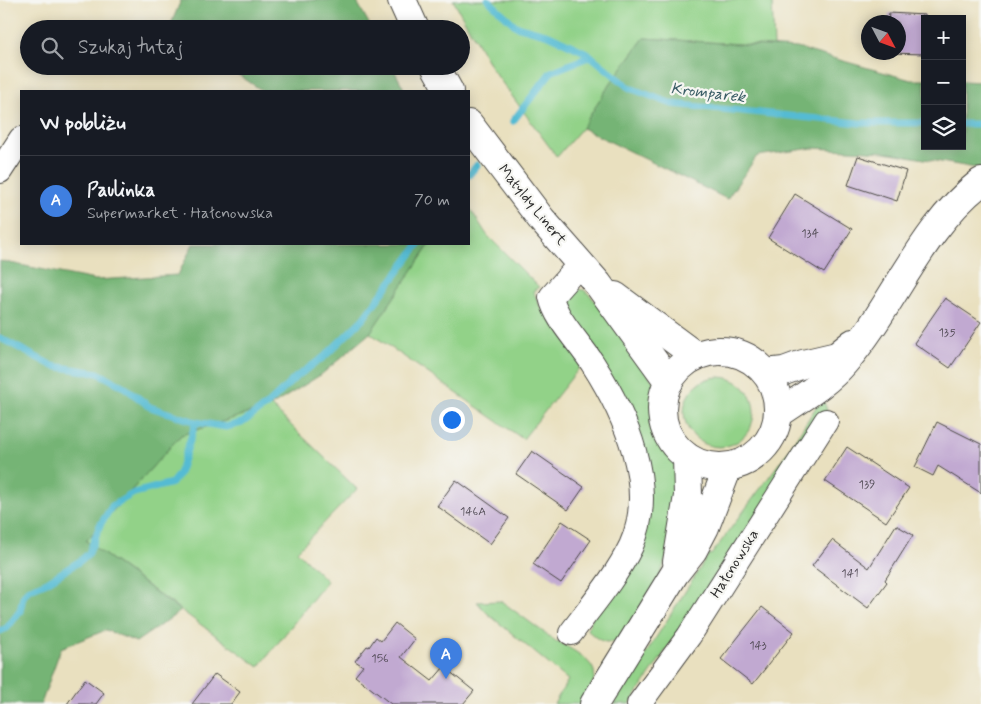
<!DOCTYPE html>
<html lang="pl">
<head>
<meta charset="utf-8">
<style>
	body { margin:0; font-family:Mynerve,sans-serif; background:#20242c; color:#f1f3f6 }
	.controls { position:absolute; right:15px; top:15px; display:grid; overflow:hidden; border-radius:0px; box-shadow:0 2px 12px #0003 }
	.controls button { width:45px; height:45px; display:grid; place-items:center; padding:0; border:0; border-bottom:1px solid #363941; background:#171b24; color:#f1f3f6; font:25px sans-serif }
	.compass { position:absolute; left:861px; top:15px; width:45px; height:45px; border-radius:50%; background:#171b24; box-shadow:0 2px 12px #0003; rotate:131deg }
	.you { position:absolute; left:451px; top:419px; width:18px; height:18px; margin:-12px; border:4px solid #fff; border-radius:50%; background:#1a73e8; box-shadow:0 0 0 8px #1a73e833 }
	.badge { display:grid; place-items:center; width:32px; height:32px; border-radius:50%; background:#8c9099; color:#fff; font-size:16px; font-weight:700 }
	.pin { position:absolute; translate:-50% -41px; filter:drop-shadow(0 1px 2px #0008) }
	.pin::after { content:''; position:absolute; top:26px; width:18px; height:15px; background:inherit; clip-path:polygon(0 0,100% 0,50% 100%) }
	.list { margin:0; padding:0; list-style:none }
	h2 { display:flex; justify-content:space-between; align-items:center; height:65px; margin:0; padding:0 20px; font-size:21px }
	h2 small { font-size:16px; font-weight:400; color:#9ea1a6 }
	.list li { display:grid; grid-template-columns:32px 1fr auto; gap:15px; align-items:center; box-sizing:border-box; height:90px; padding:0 20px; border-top:1px solid #363941 }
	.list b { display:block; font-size:19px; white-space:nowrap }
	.list p { margin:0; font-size:16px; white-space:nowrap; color:#9ea1a6 }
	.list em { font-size:16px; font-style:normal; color:#9ea1a6 }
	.icon { flex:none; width:28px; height:28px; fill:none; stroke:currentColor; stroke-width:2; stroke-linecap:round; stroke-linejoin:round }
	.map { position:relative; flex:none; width:981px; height:704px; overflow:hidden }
	.search { position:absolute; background:#171b24; box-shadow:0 2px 12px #0003; left:20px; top:20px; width:450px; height:55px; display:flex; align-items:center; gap:12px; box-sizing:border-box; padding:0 18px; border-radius:28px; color:#9ea1a6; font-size:19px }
	.panel { position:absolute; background:#171b24; box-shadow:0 2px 12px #0003; left:20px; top:90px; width:450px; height:155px; border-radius:0px }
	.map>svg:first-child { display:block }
</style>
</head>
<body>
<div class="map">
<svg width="981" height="704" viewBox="0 0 981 704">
	<rect width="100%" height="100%" fill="#f6f6f2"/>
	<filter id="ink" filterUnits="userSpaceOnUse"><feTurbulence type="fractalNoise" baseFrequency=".02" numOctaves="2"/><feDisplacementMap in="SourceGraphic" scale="10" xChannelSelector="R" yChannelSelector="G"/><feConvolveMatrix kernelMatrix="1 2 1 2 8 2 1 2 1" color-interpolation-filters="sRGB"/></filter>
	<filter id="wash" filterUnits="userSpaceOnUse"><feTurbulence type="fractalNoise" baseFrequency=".0096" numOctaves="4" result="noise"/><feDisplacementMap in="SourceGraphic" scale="20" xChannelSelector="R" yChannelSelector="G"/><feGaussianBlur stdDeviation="1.12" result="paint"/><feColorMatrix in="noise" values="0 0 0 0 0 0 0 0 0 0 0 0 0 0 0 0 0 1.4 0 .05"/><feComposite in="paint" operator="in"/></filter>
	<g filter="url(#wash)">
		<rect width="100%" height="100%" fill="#e9e0bf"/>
		<!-- green -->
		<g fill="#92d288" stroke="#5e7e5a">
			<path d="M453,0H772L774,46L644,38L610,84L582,128L557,157L492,69Z"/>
			<path d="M469,207L487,235L539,287L533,291L540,306L584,362L523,439L370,333L430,244H469Z"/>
			<path d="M576,289L584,290L591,296L655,384L653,408L654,420L662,442L677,465L673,540L659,578L620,639C604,646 599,640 587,630L647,494L562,295L568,290Z"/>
			<circle cx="719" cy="412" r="35"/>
			<path d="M824,402L827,410L630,704H614L709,554L711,555L786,454L816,407Z"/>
			<path d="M271,406L357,489L297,551L327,581L259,667L86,541L181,435Z"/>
			<path d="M501,601L557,642L558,641C570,649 599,662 594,679C592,688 585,696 581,704H554L568,680L487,613L477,602Z"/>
		</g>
		<!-- forest -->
		<g fill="#75b474" stroke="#507050">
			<path d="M181,0H356L372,29H169Z"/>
			<path d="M644,38L797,48L911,80H925V146H962V81L981,82V169L885,152L813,148L757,156L727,199L582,128L610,84Z"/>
			<path d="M225,66H392L405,91H263Z"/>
			<path d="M193,244H430L370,333L322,374L271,406L181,435L86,541L181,611L136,642L106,630L61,648L41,704H0V261L95,280L178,275Z"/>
		</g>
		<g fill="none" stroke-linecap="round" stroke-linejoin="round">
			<!-- stream -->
			<g stroke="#55bbd3" stroke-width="7">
				<path d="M488,0L516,26L549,35L587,53L630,88L672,104L859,123H925"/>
				<path d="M513,121L551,72L591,56"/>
				<path d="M962,124H981"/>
				<path d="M469,175L477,165"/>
				<path d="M0,338L53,366L98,373L123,386L150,407L196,422"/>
				<path d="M0,631L7,628L20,611L23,597L28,590L47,582L80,561L89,553L100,525L112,506L134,493L172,483L179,474L196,422L226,427L242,423L267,405L296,377L324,357L363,319L419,244"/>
			</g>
		</g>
		<g id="blocks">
			<!-- building -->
			<g fill="#c1a9d1">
				<path d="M889,13L925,15V54L887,53L898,52V22H888Z"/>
				<path d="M858,156L906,171L897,201L848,185Z"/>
				<path d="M795,194L852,229L824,273L768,238Z"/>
				<path d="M945,298L981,322L950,368L914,343Z"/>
				<path d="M937,422L981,444V493L938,466L933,476L915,467Z"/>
				<path d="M847,447L909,488L886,522L825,481Z"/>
				<path d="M532,451L584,487L568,510L516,474Z"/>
				<path d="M456,480L509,518L490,544L437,506Z"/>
				<path d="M562,521L591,540L561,583L533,564Z"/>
				<path d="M896,525L913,535L885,580L887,582L868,608L812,566L832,540L869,568Z"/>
				<path d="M762,607L794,632L753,684L721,659Z"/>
				<path d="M395,623L415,639L401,657L432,681L444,667L474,691L463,704H391L355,676L363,666L355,661L367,646L369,647L376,637L381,641Z"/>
				<path d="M215,674L240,692L231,704H192Z"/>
				<path d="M85,679L104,693L96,704H67Z"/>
			</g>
		</g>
	</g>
	<g filter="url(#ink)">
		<use href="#blocks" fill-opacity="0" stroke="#484641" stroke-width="1"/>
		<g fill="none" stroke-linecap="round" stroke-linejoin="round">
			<defs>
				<g id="street">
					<path d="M0,171L21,139"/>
					<path d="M571,633C592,605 616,577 631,546C658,487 625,414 593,364C580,343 556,320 551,297L580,264"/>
					<path d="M639,704L689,636L826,421"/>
				</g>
				<g id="secondary">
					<path d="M402,0L415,29"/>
					<path d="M435,66L449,91"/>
					<path d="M469,124L542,220L598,284L669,382"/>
					<path d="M615,296L696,356"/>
					<circle cx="720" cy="409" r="58"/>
					<path d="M766,373L784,371L803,364L837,356L853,343"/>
					<path d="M778,414C801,398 825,385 844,363C894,306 920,229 981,182"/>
					<path d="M677,562L688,496L687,457"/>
					<path d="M594,704L675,573L693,550L705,527L728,467"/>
				</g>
			</defs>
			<!-- street casing -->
			<use href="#street" stroke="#484641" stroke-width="26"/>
			<!-- secondary casing -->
			<use href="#secondary" stroke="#484641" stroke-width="30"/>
			<!-- street -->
			<use href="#street" stroke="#fff" stroke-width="24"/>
			<!-- secondary -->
			<use href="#secondary" stroke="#fff" stroke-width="28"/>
		</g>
	</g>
	<g text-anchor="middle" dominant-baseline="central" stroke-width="4.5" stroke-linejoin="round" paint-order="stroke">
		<!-- number labels -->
		<g font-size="12" fill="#504a54">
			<text x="810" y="234">134</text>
			<text x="947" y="333">135</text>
			<text x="867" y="485">139</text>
			<text x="473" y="512">146A</text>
			<text x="850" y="574">141</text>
			<text x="758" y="646">143</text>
			<text x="380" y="659">156</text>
		</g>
		<!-- street labels -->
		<g font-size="15" fill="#2b2b2b" stroke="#f6f6f2">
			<text transform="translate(532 205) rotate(51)">Matyldy Linert</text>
			<text transform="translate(735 564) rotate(-58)">Hałcnowska</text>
		</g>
		<!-- water labels -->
		<g font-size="16" font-style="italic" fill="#3a5d66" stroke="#f6f6f2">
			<text transform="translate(708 93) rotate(7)">Kromparek</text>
		</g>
	</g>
</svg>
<div class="controls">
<button>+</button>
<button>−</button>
<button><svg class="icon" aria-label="layers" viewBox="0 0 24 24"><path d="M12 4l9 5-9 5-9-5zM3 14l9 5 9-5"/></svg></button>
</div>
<svg class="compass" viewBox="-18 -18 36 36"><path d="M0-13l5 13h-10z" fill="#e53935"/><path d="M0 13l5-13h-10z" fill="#9ea1a6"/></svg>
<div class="you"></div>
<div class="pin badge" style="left:446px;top:679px;background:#3f7fe0">A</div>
<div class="search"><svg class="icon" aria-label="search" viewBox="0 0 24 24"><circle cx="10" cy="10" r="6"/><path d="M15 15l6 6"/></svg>Szukaj tutaj</div>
<section class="panel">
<h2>W pobliżu<small></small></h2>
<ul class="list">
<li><span class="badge" style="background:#3f7fe0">A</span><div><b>Paulinka</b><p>Supermarket · Hałcnowska</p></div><em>70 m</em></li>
</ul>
</section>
</div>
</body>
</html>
